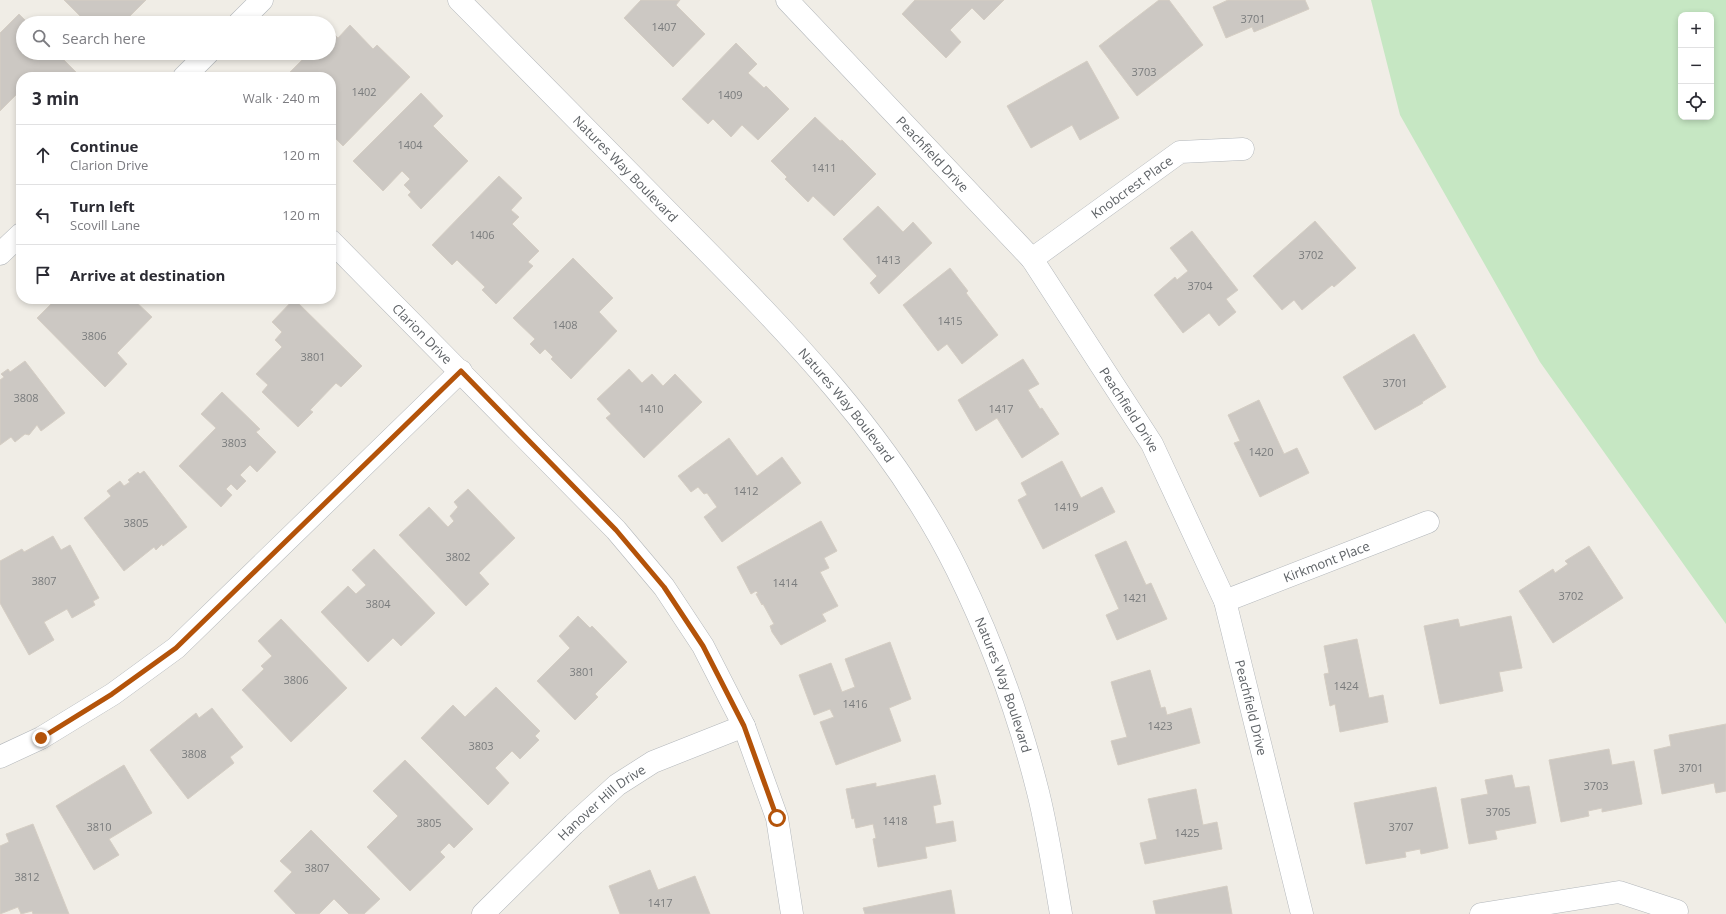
<!DOCTYPE html>
<html lang="en">
<head>
<meta charset="utf-8">
<style>
	body { margin:0; font-family:"Open Sans",sans-serif; background:#f7f7f7; color:#2b2b33 }
	.controls { position:absolute; right:12px; top:12px; display:grid; overflow:hidden; border-radius:8px; box-shadow:0 2px 6px #0003 }
	.controls button { width:36px; height:36px; display:grid; place-items:center; padding:0; border:0; border-bottom:1px solid #e1e1e2; background:#fff; color:#2b2b33; font:20px sans-serif }
	.stop { position:absolute; width:12px; height:12px; margin:-9px; border:3px solid #b45309; border-radius:50%; background:#fff }
	.stop.end { background:#b45309; border-color:#fff; box-shadow:0 1px 4px #0008 }
	.list { margin:0; padding:0; list-style:none }
	h2 { display:flex; justify-content:space-between; align-items:center; height:52px; margin:0; padding:0 16px; font-size:17px }
	h2 small { font-size:13px; font-weight:400; color:#7c7c81 }
	.list li { display:grid; grid-template-columns:26px 1fr auto; gap:12px; align-items:center; box-sizing:border-box; height:60px; padding:0 16px; border-top:1px solid #e1e1e2 }
	.list b { display:block; font-size:15px; white-space:nowrap }
	.list p { margin:0; font-size:13px; white-space:nowrap; color:#7c7c81 }
	.list em { font-size:13px; font-style:normal; color:#7c7c81 }
	.icon { flex:none; width:22px; height:22px; fill:none; stroke:currentColor; stroke-width:2; stroke-linecap:round; stroke-linejoin:round }
	.map { position:relative; flex:none; width:1726px; height:914px; overflow:hidden }
	.search { position:absolute; background:#fff; box-shadow:0 2px 6px #0003; left:16px; top:16px; width:320px; height:44px; display:flex; align-items:center; gap:10px; box-sizing:border-box; padding:0 14px; border-radius:22px; color:#7c7c81; font-size:15px }
	.panel { position:absolute; background:#fff; box-shadow:0 2px 6px #0003; left:16px; top:72px; width:320px; height:232px; border-radius:16px }
	.map>svg:first-child { display:block }
</style>
</head>
<body>
<div class="map">
<svg width="1726" height="914" viewBox="0 0 1726 914">
	<rect width="100%" height="100%" fill="#f0ede6"/>
	<!-- green -->
	<path fill="#c6e7c3" fill-rule="evenodd" d="M1371,0H1726V624L1540,362L1400,115ZM1681,15H1711V117H1681Z"/>
	<!-- building -->
	<g fill="#ccc8c3" stroke="#d5cec4">
		<path d="M64,0H146L130,16L134,20L131,23H87Z"/>
		<path d="M641,0H680L676,5L705,34L673,67L624,18Z"/>
		<path d="M915,0H1004L984,20L972,8L950,30L961,42L946,58L902,14Z"/>
		<path d="M1159,0H1169L1203,45L1137,96L1099,46Z"/>
		<path d="M1228,0H1305L1309,9L1254,32L1252,27L1226,38L1213,7Z"/>
		<path d="M19,14L28,23H23V53H57L81,77H21V90L0,111V33Z"/>
		<path d="M350,25L373,49L377,45L410,77L343,146L331,134V116L336,110L331,105V77H293L289,73L309,53H329V33L331,31L338,38Z"/>
		<path d="M736,43L757,64L748,73L764,88L766,86L789,109L758,140L742,125L731,137L713,119L708,124L682,99Z"/>
		<path d="M1087,61L1119,118L1080,140L1072,125L1031,148L1007,106Z"/>
		<path d="M421,93L443,116L433,126L468,161L421,209L408,195L411,192L404,185L410,179L402,171L383,191L353,161Z"/>
		<path d="M815,117L840,141L842,140L876,174L834,216L813,196L808,202L785,179L787,177L771,161Z"/>
		<path d="M499,176L522,198L511,210L519,217L512,224L539,251L528,262L533,266L496,304L482,290L485,287L457,260L452,265L432,245Z"/>
		<path d="M878,206L903,232L913,222L932,243L879,294L870,283L877,276L843,239Z"/>
		<path d="M1315,221L1356,268L1334,287L1332,285L1302,310L1294,300L1282,310L1253,276Z"/>
		<path d="M1192,231L1238,290L1226,299L1236,312L1219,326L1209,313L1183,333L1154,295L1175,277L1177,280L1188,271L1170,248Z"/>
		<path d="M573,258L613,298L599,312L617,331L571,379L551,359L553,357L545,349L540,354L530,344L535,339L513,318Z"/>
		<path d="M950,268L968,291L966,293L998,335L962,364L947,344L938,351L903,305Z"/>
		<path d="M56,299H77L80,303L84,299H133L152,317L117,353L127,364L105,387L37,318Z"/>
		<path d="M294,299L362,366L341,387L336,383L310,410L313,412L298,427L262,392L268,385L256,374L282,347L275,340L282,332L272,322Z"/>
		<path d="M1414,334L1446,387L1422,402L1423,403L1375,430L1343,377Z"/>
		<path d="M1023,359L1039,384L1028,390L1040,409L1042,408L1059,434L1022,458L997,418L976,431L958,400Z"/>
		<path d="M25,361L65,413L41,431L37,425L29,435L25,434L15,442L11,437L0,445V380L4,377L1,374L8,369L10,372Z"/>
		<path d="M629,369L642,383L652,374L663,386L675,374L702,402L644,458L606,418L611,414L597,399Z"/>
		<path d="M222,392L260,429L256,432L276,452L257,472L250,465L240,475L246,481L237,490L231,484L226,489L232,495L221,507L179,466L216,428L201,414Z"/>
		<path d="M1259,400L1284,454L1297,448L1309,473L1260,497L1234,443L1240,441L1228,415Z"/>
		<path d="M729,438L757,476L782,457L801,483L722,542L704,517L717,507L707,493L704,494L698,487L691,492L678,476Z"/>
		<path d="M1062,461L1081,498L1102,487L1115,512L1043,549L1018,500L1027,495L1021,483Z"/>
		<path d="M144,471L187,527L163,546L162,544L156,550L154,547L124,571L84,518L111,496L107,491L120,481L124,486L130,482L128,480L138,472L140,474Z"/>
		<path d="M468,489L515,538L479,573L489,584L466,606L399,535L429,507L448,527L454,521L450,516L458,507L454,502Z"/>
		<path d="M821,521L837,551L824,558L829,568L820,572L838,606L822,614L826,621L781,645L772,632L770,626L774,624L763,604L762,605L756,594L758,593L756,591L751,594L737,567Z"/>
		<path d="M53,536L61,550L70,545L99,598L93,601L95,605L72,618L67,609L44,622L54,640L29,655L0,603V561L22,549L24,552Z"/>
		<path d="M1126,541L1146,585L1151,583L1167,619L1117,640L1106,615L1119,609L1095,555Z"/>
		<path d="M1589,546L1623,598L1553,643L1519,591L1553,569L1555,573L1568,564L1565,561Z"/>
		<path d="M374,549L435,613L401,646L393,638L368,662L321,612L348,586L356,594L366,585L352,570Z"/>
		<path d="M578,616L590,628L592,626L627,662L595,694L598,697L575,720L537,681L570,648L559,636Z"/>
		<path d="M1511,616L1522,668L1499,672L1503,691L1440,704L1424,626L1458,619L1460,627Z"/>
		<path d="M281,619L347,688L291,742L242,690L264,669L261,666L272,656L258,641Z"/>
		<path d="M1357,639L1369,698L1383,695L1388,722L1340,732L1335,704L1330,706L1324,674L1329,673L1324,646Z"/>
		<path d="M890,642L911,699L889,708L901,741L836,765L820,722L834,717L830,709L814,715L799,675L831,663L842,692L855,687L845,659Z"/>
		<path d="M1150,670L1161,708L1165,707L1167,715L1191,708L1200,743L1118,765L1111,741L1127,737L1111,682Z"/>
		<path d="M496,687L540,731L535,736L539,740L520,759L512,751L495,768L509,783L488,805L421,738L453,705L465,717Z"/>
		<path d="M212,708L243,747L230,757L234,763L188,799L150,750L196,713L199,718Z"/>
		<path d="M1726,724V791L1716,793L1714,783L1662,794L1654,750L1671,746L1669,735Z"/>
		<path d="M1609,749L1612,765L1634,761L1642,804L1602,812V808L1588,811L1589,816L1561,822L1549,760Z"/>
		<path d="M405,760L473,829L454,848L449,843L440,852L445,857L410,891L367,847L398,816L373,791Z"/>
		<path d="M124,765L152,813L109,839L119,855L94,870L56,806Z"/>
		<path d="M935,775L941,804L933,806L936,824L953,821L956,841L925,847L927,858L878,867L873,839L876,838L873,824L856,828L854,818L852,819L846,789L876,783V787Z"/>
		<path d="M1512,775L1515,788L1529,786L1536,823L1495,831L1497,839L1469,844L1461,799L1488,794L1485,780Z"/>
		<path d="M1436,787L1448,848L1421,854L1420,849L1405,852L1406,857L1366,864L1354,803Z"/>
		<path d="M1196,789L1203,825L1217,822L1222,849L1145,864L1140,843L1157,839L1148,799Z"/>
		<path d="M33,824L69,914H33L32,911L21,914L18,907L0,914V846L9,842L6,834Z"/>
		<path d="M311,830L380,899L364,914H349L334,899L319,914H296L274,891L292,872L280,861Z"/>
		<path d="M650,870L658,890L695,876L710,914H620L609,886Z"/>
		<path d="M1227,886L1232,914H1156L1153,901Z"/>
		<path d="M951,890L955,914H865L863,908Z"/>
	</g>
	<g fill="none" stroke-linecap="round" stroke-linejoin="round">
		<defs>
			<g id="minor">
				<path id="s1" d="M787,0L1032,259L1152,444L1225,601L1302,914"/>
				<path d="M239,23L262,0"/>
				<path d="M184,77L208,53"/>
				<path id="s2" d="M331,241L616,530L664,587L703,646L744,726L777,818L792,914"/>
				<path d="M0,254L21,234"/>
				<path id="s3" d="M1032,259L1180,152L1243,149"/>
				<path id="s4" d="M1225,601L1428,522"/>
				<path d="M0,757L41,738L113,694L176,648L461,371"/>
				<path id="s5" d="M483,914L574,824L617,785L653,762L744,726"/>
				<path d="M1481,914L1619,892L1677,911"/>
			</g>
			<g id="tertiary">
				<path id="s6" d="M459,0C534,76 610,152 685,229C788,333 892,438 957,570C992,641 1019,716 1038,792C1048,832 1054,874 1061,914"/>
			</g>
		</defs>
		<!-- minor casing -->
		<use href="#minor" stroke="#b3b7bb" stroke-width="23"/>
		<!-- tertiary casing -->
		<use href="#tertiary" stroke="#b3b7bb" stroke-width="23"/>
		<!-- minor -->
		<use href="#minor" stroke="#fff" stroke-width="22"/>
		<!-- tertiary -->
		<use href="#tertiary" stroke="#fff" stroke-width="22"/>
	</g>
	<g fill="none" stroke-linecap="round" stroke-linejoin="round">
		<!-- route -->
		<path stroke="#b45309" stroke-width="5" d="M41,738L112,694L176,648L461,371L616,530L664,587L703,646L744,726L777,818"/>
	</g>
	<g text-anchor="middle" dominant-baseline="central" stroke-width="3.5" stroke-linejoin="round" paint-order="stroke">
		<!-- number labels -->
		<g font-size="11" fill="#7a7c7d">
			<text x="1253" y="18">3701</text>
			<text x="664" y="26">1407</text>
			<text x="1144" y="71">3703</text>
			<text x="364" y="91">1402</text>
			<text x="730" y="94">1409</text>
			<text x="410" y="144">1404</text>
			<text x="824" y="167">1411</text>
			<text x="482" y="234">1406</text>
			<text x="1311" y="254">3702</text>
			<text x="888" y="259">1413</text>
			<text x="1200" y="285">3704</text>
			<text x="950" y="320">1415</text>
			<text x="565" y="324">1408</text>
			<text x="94" y="335">3806</text>
			<text x="313" y="356">3801</text>
			<text x="1395" y="382">3701</text>
			<text x="26" y="397">3808</text>
			<text x="651" y="408">1410</text>
			<text x="1001" y="408">1417</text>
			<text x="234" y="442">3803</text>
			<text x="1261" y="451">1420</text>
			<text x="746" y="490">1412</text>
			<text x="1066" y="506">1419</text>
			<text x="136" y="522">3805</text>
			<text x="458" y="556">3802</text>
			<text x="44" y="580">3807</text>
			<text x="785" y="582">1414</text>
			<text x="1571" y="595">3702</text>
			<text x="1135" y="597">1421</text>
			<text x="378" y="603">3804</text>
			<text x="582" y="671">3801</text>
			<text x="296" y="679">3806</text>
			<text x="1346" y="685">1424</text>
			<text x="855" y="703">1416</text>
			<text x="1160" y="725">1423</text>
			<text x="481" y="745">3803</text>
			<text x="194" y="753">3808</text>
			<text x="1691" y="767">3701</text>
			<text x="1596" y="785">3703</text>
			<text x="1498" y="811">3705</text>
			<text x="895" y="820">1418</text>
			<text x="429" y="822">3805</text>
			<text x="99" y="826">3810</text>
			<text x="1401" y="826">3707</text>
			<text x="1187" y="832">1425</text>
			<text x="317" y="867">3807</text>
			<text x="27" y="876">3812</text>
			<text x="660" y="902">1417</text>
		</g>
		<!-- street labels -->
		<g font-size="13" fill="#5e6266" stroke="#fff">
			<text stroke="none"><textPath href="#s1" startOffset="212">Peachfield Drive</textPath></text>
			<text stroke="none"><textPath href="#s6" startOffset="237">Natures Way Boulevard</textPath></text>
			<text stroke="none"><textPath href="#s3" startOffset="123">Knobcrest Place</textPath></text>
			<text stroke="none"><textPath href="#s2" startOffset="130">Clarion Drive</textPath></text>
			<text stroke="none"><textPath href="#s6" startOffset="561">Natures Way Boulevard</textPath></text>
			<text stroke="none"><textPath href="#s1" startOffset="536">Peachfield Drive</textPath></text>
			<text stroke="none"><textPath href="#s4" startOffset="109">Kirkmont Place</textPath></text>
			<text stroke="none"><textPath href="#s6" startOffset="884">Natures Way Boulevard</textPath></text>
			<text stroke="none"><textPath href="#s1" startOffset="860">Peachfield Drive</textPath></text>
			<text stroke="none"><textPath href="#s5" startOffset="163">Hanover Hill Drive</textPath></text>
		</g>
	</g>
</svg>
<div class="controls">
<button>+</button>
<button>−</button>
<button><svg class="icon" aria-label="locate" viewBox="0 0 24 24"><circle cx="12" cy="12" r="6"/><path d="M12 2v4M12 18v4M2 12h4M18 12h4"/></svg></button>
</div>
<div class="stop" style="left:777px;top:818px"></div>
<div class="stop end" style="left:41px;top:738px"></div>
<div class="search"><svg class="icon" aria-label="search" viewBox="0 0 24 24"><circle cx="10" cy="10" r="6"/><path d="M15 15l6 6"/></svg>Search here</div>
<section class="panel">
<h2>3 min<small>Walk · 240 m</small></h2>
<ul class="list">
<li><svg class="icon" aria-label="ahead" viewBox="0 0 24 24"><path d="M12 20V5M6 11l6-6 6 6"/></svg><div><b>Continue</b><p>Clarion Drive</p></div><em>120 m</em></li>
<li><svg class="icon" aria-label="left" viewBox="0 0 24 24"><path d="M17 20v-9H6M10 6l-5 5 5 5"/></svg><div><b>Turn left</b><p>Scovill Lane</p></div><em>120 m</em></li>
<li><svg class="icon" aria-label="arrive" viewBox="0 0 24 24"><path d="M6 21V4h12l-3 4 3 4H6"/></svg><div><b>Arrive at destination</b></div></li>
</ul>
</section>
</div>
</body>
</html>
